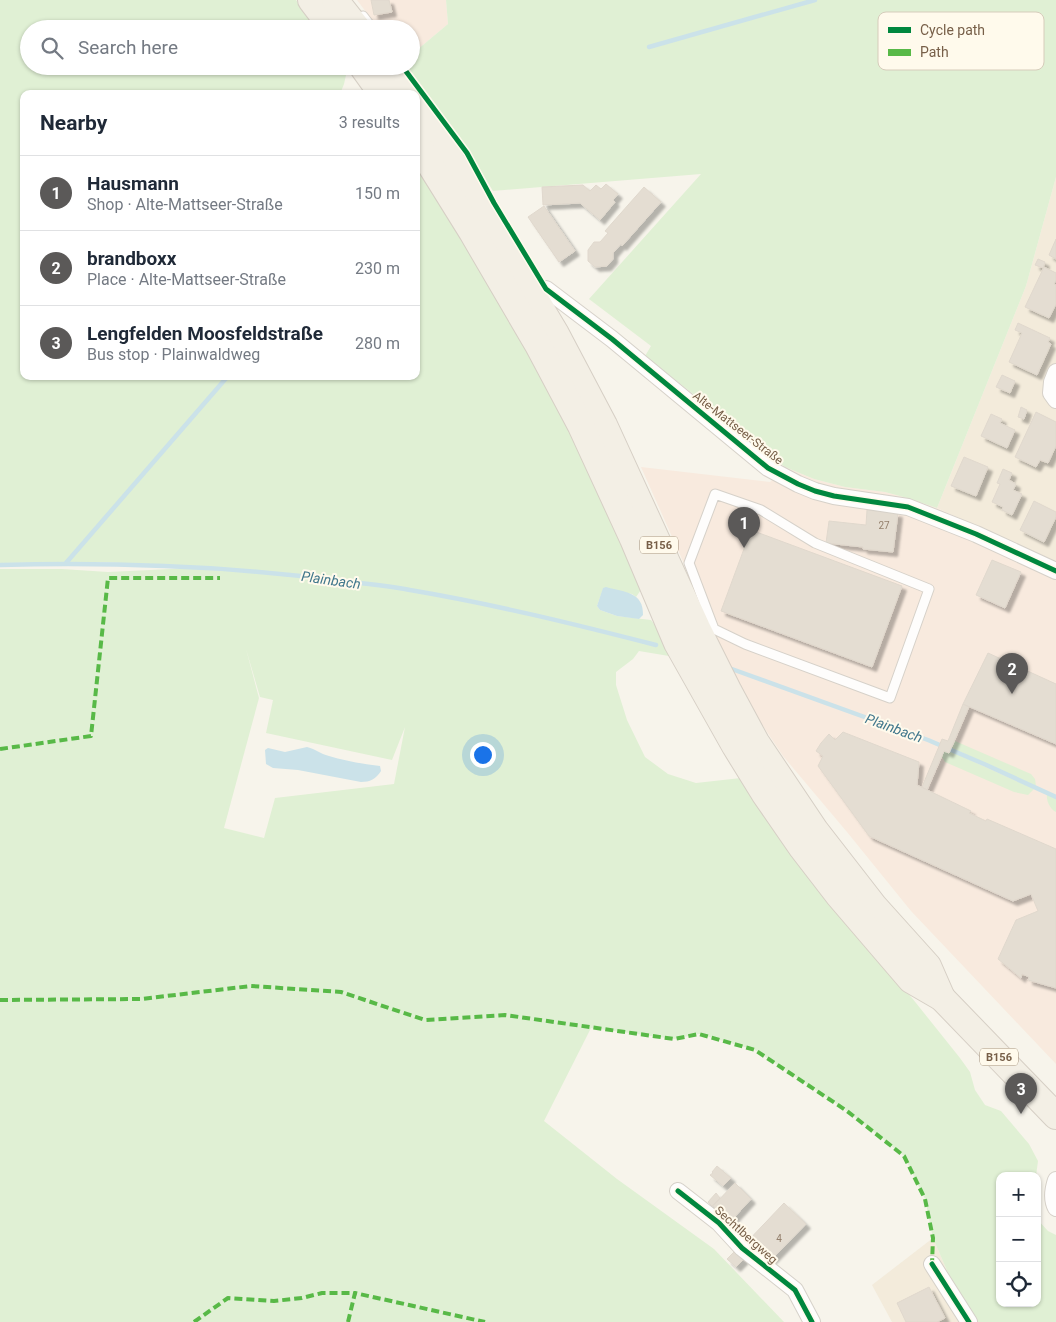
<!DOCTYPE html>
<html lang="en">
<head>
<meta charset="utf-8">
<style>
	body { margin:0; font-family:Roboto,sans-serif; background:#f2f2f3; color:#1f2937 }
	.controls { position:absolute; right:15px; bottom:15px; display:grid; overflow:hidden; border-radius:10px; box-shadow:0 1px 4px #0004 }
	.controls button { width:45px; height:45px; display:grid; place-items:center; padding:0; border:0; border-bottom:1px solid #e0e1e3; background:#fff; color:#1f2937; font:25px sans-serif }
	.you { position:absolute; left:482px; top:754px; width:18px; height:18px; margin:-12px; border:4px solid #fff; border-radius:50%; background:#1a73e8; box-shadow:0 0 0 8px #1a73e833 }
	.badge { display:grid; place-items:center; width:32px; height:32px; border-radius:50%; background:#5b5958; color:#fff; font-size:16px; font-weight:700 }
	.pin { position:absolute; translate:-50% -41px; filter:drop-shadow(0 1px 2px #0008) }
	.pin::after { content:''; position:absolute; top:26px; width:18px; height:15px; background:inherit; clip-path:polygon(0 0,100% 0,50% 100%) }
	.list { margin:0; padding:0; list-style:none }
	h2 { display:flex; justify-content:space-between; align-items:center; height:65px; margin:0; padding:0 20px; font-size:21px }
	h2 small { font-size:16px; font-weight:400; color:#747a83 }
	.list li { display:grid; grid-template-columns:32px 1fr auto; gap:15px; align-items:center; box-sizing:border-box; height:75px; padding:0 20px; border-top:1px solid #e0e1e3 }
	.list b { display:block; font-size:19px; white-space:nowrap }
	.list p { margin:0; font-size:16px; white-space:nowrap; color:#747a83 }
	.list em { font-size:16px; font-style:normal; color:#747a83 }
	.icon { flex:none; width:28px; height:28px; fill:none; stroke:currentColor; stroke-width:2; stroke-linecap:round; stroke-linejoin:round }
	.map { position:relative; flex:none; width:1056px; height:1322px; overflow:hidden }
	.search { position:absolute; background:#fff; box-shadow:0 1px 4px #0004; left:20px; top:20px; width:400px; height:55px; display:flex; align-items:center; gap:12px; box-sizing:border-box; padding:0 18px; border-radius:28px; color:#747a83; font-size:19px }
	.panel { position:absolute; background:#fff; box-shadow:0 1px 4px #0004; left:20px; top:90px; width:400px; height:290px; border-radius:10px }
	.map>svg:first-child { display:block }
</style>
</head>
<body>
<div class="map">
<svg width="1056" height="1322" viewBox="0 0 1056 1322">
	<defs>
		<filter id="shadow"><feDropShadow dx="4.5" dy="4.5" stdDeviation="1" flood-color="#0004"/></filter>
	</defs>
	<rect width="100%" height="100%" fill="#f7f4eb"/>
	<!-- residential -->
	<g fill="#f3ebdb">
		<path d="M1056,177V562L937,508L1026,286Z"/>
		<path d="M933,1238L957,1294L977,1322H892L872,1285Z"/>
	</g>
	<!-- commercial -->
	<g fill="#f8eade">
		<path d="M357,0H446L448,24L411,55V29H379Z"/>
		<path d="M641,467L770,482L785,467L814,479L845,487L885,492L907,498L937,508L1056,562V1064L911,911L847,832L783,756L737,687L701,602Z"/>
	</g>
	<!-- green -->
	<g fill="#e0f0d4" fill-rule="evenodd">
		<path d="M0,0H296L319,29H29V66H348L344,84L340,94H24V376H416V160L534,358L584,458L643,587L636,597L632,594L603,589L597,606L600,610L617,616L651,620L658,629L669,656L639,651L633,659L616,672V685L627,720L645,757L668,774L696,783L741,778L868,948L912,998L960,1058L970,1072L975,1090L985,1105L1001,1111L1029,1144L1038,1161L1036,1176H1000V1303H1037V1219L1048,1231L1056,1235V1322H977L957,1294L933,1238L925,1199L904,1156L847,1111L755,1050L699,1034L674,1039L591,1028L544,1121L617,1179L714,1249L784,1322H0V569H62L108,572L214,567L100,562L0,563ZM246,649L260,697L273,700L266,733L392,760L405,727L394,784L275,798L264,838L224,828L259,698Z"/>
		<path d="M446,0H1056V177L1026,286L937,508L907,498L885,492L845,487L814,479L785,467L645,356L651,346L589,299L701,174L493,191L460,137L407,66H411V55L448,24Z"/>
		<path d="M955,741L1031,774L1035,779L1036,786L952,748Z"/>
		<path d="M944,751L949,753L950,751L1034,789L1028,795L1014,792L945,762L942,757Z"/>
		<path d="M1047,794L1056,799V812C1050,809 1046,801 1047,794Z"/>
	</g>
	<!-- water -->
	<g fill="#cbe2e9">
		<path d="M606,587C624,592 644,592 643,615L639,619L617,616L600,610L597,606L603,588Z"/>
		<path d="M307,747C316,749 320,754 329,756C345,761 363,764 380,766L381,771C376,779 370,782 361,782L298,770L273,768L266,764L265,750L268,748L285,752Z"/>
	</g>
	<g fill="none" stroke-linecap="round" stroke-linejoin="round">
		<!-- stream -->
		<g stroke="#cbe2e9" stroke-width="4.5">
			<path d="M649,47L815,0"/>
			<path d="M66,563L228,376"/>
			<path d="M0,565C117,562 233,566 350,582C370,584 390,586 410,590C493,604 574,624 656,645"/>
			<path d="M729,668L928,740L984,764L1056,797"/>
		</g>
	</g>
	<!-- building -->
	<g fill="#e4ddd2" stroke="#e0d8cd" filter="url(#shadow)">
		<path d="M371,0H389L392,12L374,15Z"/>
		<path d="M606,184L618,194L613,200L615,202L600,220L580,203L543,205L542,187L583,185L590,191L596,185L601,189Z"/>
		<path d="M644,187L661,202L622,246L621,244L613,253V259L607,266L595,267L588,261V250L594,242H600L608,233L605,231Z"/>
		<path d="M544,206L575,251L559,262L528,217Z"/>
		<path d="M1056,239V259L1049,255Z"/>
		<path d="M1038,259L1045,262L1043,268L1035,265Z"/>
		<path d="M1044,267L1056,273V280L1054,284L1056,285V304L1049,318L1025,307Z"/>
		<path d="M1018,323L1050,338L1048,342L1051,344L1037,375L1009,362L1022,333L1015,330Z"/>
		<path d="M1002,375L1015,381L1010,393L996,387Z"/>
		<path d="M1021,407L1027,410L1024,419L1018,417Z"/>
		<path d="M1036,412L1056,422V446L1048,463L1040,460L1036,467L1015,457Z"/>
		<path d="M991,414L1002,419L1000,423L1015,430L1007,448L981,436Z"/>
		<path d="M964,457L988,467L976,496L951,486Z"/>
		<path d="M1003,469L1012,473L1009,480L1016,484L1013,490L1022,494L1012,515L1002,510L1003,507L992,502L1000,484L997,483Z"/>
		<path d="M1034,501L1056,512V517L1044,542L1020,530Z"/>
		<path d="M867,510L898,513L893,552L863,549V547L826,543L829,521L866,525Z"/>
		<path d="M751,530L902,586L872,667L721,611Z"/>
		<path d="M992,560L1021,572L1005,608L976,595Z"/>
		<path d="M988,653L1056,684V744L963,704Z"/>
		<path d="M963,704L969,707L949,753L944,751L927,790L922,787L942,739L948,741Z"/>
		<path d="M843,732L919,762L917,785L971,811L969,813L986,821L987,819L1056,849V988L1028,980L1029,977L1022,974L1021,978L998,959L1016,920L1038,911L1031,894L1013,901L869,836L818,766L823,756L816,751L821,743L829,734L835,740Z"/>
		<path d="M717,1166L731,1178L723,1186L710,1175L713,1173L712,1172Z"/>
		<path d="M735,1183L751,1199L730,1222L713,1206Z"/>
		<path d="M716,1193L720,1198L712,1206L708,1202Z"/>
		<path d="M784,1203L806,1224L767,1264L745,1244Z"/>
		<path d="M735,1251L744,1259L736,1267L727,1259Z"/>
		<path d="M929,1287L945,1318L937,1322H906L897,1303Z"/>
	</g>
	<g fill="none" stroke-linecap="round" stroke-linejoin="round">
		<defs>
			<g id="lane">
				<path d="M363,16L373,29"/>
				<path d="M715,494L761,510L815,543L929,589L890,698L745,644L714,629L689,563Z"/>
			</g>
			<g id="street">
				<path d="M546,289L612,339L768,468L798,484L815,491L834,496L908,507L976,534L1056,571"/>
				<path d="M1056,372L1052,382L1051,393L1056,400"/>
				<path d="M1056,1180C1053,1189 1051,1199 1056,1208"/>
				<path d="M678,1191L719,1223L742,1248L795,1290L812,1322"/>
				<path d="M932,1264L969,1322"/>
			</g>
			<g id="primary">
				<path d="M311,0L333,29"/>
				<path d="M335,0L358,29"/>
				<path d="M362,66L382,94"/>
				<path d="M387,66L407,94"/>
				<path d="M416,107L461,175L556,334L604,425L697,628L729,692L756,742L815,830L874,906L928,966L942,998"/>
				<path d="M416,142L472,232L538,345L581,426L633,539L677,643L735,746L764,793L802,848L839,896L911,980L942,998L1056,1116"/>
			</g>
		</defs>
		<!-- lane casing -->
		<use href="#lane" stroke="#d6d1c9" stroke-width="11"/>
		<!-- street casing -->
		<use href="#street" stroke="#d6d1c9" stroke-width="18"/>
		<!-- primary casing -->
		<use href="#primary" stroke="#d6cfc5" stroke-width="28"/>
		<!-- lane -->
		<use href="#lane" stroke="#fefdfc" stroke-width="9"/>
		<!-- street -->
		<use href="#street" stroke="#fefdfc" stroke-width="16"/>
		<!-- primary -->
		<use href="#primary" stroke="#f3efe5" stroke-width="26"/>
		<!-- quiet -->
		<g stroke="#58b947" stroke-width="4" stroke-dasharray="8 4" stroke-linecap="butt">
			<path d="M0,749L91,736L108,578H220"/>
			<path d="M0,1000L141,999L251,986L341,992L425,1020L505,1015L674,1039L699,1034L755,1050L847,1111L904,1156L925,1199L933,1238L932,1264"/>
			<path d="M194,1322L228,1298L274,1301L302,1298L322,1293H355"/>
			<path d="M348,1322L355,1293L485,1322"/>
		</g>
		<defs>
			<g id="cycleway">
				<path d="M402,66L467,153L494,203L546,289L612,339L768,468L798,484L815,491L834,496L908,507L976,534L1056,571"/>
				<path d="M678,1191L719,1223L742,1248L795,1290L812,1322"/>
				<path d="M932,1264L969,1322"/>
			</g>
		</defs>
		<!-- cycleway casing -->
		<use href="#cycleway" stroke="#fffaec" stroke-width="8"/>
		<!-- cycleway -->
		<use href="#cycleway" stroke="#00873e" stroke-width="5"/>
	</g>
	<g text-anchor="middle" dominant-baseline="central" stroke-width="4" stroke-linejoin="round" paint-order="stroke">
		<!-- number labels -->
		<g font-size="10" fill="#94806d">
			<text x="884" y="525">27</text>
			<text x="779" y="1238">4</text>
		</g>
		<!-- shield labels -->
		<g fill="#fffaec" stroke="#a08e79" stroke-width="1">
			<rect x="640" y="536.5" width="38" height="17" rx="4"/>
			<rect x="980" y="1048.5" width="38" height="17" rx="4"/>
		</g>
		<g font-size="11" font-weight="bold" fill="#775f48">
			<text x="659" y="545">B156</text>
			<text x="999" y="1057">B156</text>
		</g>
		<!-- street labels -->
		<g font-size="12" fill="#775f48" stroke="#fffaec">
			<text transform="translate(738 428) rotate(38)">Alte-Mattseer-Straße</text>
			<text transform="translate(746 1235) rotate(42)">Sechtlbergweg</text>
		</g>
		<!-- water labels -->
		<g font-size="14" font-style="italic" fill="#41778c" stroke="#fffaec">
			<text transform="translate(331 580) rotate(8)">Plainbach</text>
			<text transform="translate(894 728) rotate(20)">Plainbach</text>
		</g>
	</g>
	<!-- legend -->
	<rect x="878" y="12" width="166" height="58" rx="8" fill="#fffaec" stroke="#d6ccbb" stroke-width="1"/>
	<rect x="888" y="27" width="23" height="6" fill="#00873e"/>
	<rect x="888" y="49" width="23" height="7" fill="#58b947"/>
	<g font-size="14" fill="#775f48">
		<text x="920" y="35">Cycle path</text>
		<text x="920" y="57">Path</text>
	</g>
</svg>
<div class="controls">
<button>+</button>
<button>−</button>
<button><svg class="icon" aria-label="locate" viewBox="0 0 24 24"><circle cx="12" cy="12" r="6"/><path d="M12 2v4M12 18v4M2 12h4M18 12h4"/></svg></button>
</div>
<div class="you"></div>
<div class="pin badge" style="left:744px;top:548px">1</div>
<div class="pin badge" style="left:1012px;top:694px">2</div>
<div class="pin badge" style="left:1021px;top:1114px">3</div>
<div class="search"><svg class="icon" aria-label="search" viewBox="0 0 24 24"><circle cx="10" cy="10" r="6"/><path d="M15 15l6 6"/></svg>Search here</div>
<section class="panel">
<h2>Nearby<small>3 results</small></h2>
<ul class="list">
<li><span class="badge">1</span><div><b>Hausmann</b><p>Shop · Alte-Mattseer-Straße</p></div><em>150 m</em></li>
<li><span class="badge">2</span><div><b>brandboxx</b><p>Place · Alte-Mattseer-Straße</p></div><em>230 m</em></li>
<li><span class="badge">3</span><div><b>Lengfelden Moosfeldstraße</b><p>Bus stop · Plainwaldweg</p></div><em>280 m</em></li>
</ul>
</section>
</div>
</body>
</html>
